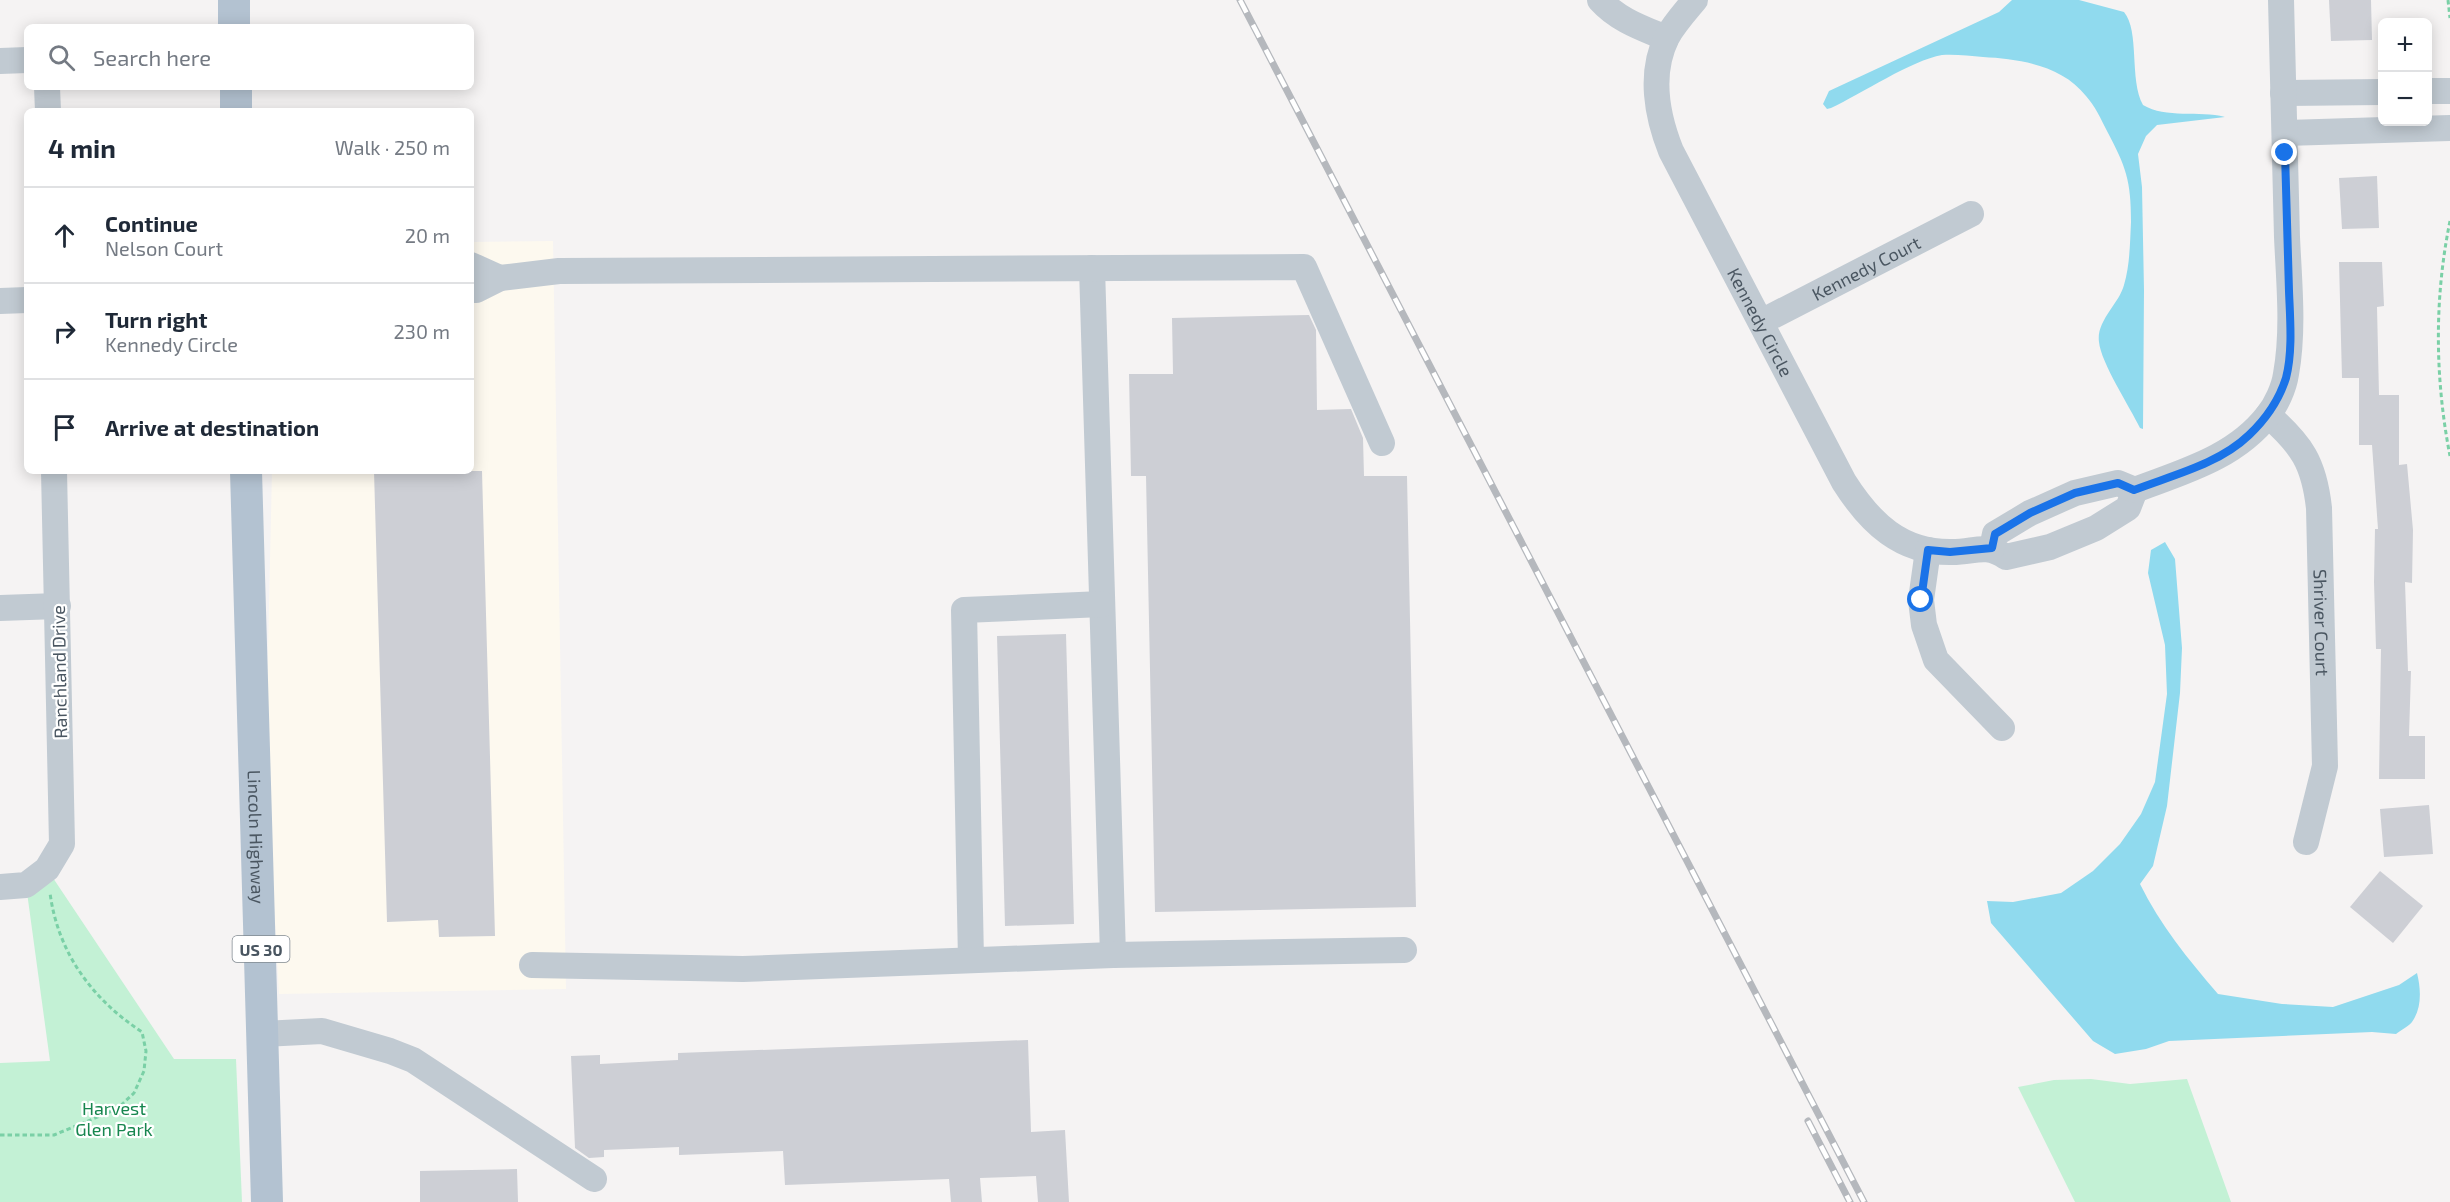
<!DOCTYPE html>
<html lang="en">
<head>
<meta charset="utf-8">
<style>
	body { margin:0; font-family:"Exo 2",sans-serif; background:#f6f6f7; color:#1f2937 }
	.controls { position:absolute; right:18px; top:18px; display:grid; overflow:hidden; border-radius:9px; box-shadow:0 3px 15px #0003 }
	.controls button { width:54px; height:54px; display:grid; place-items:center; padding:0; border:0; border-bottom:2px solid #e0e1e3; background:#fff; color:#1f2937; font:30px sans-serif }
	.stop { position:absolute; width:18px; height:18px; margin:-14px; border:4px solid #1a73e8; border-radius:50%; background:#fff }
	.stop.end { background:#1a73e8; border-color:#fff; box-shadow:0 2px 6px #0008 }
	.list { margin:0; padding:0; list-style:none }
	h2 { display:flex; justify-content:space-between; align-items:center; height:78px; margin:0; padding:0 24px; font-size:26px }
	h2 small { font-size:20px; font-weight:400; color:#747a83 }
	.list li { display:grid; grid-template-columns:39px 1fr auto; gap:18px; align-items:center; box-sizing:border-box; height:96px; padding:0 24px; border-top:2px solid #e0e1e3 }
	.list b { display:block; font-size:22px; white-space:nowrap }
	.list p { margin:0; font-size:20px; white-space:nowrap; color:#747a83 }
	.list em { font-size:20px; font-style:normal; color:#747a83 }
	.icon { flex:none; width:33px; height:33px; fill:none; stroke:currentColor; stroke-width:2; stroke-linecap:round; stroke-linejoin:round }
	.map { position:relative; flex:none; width:2450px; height:1202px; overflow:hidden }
	.search { position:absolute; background:#fff; box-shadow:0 3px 15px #0003; left:24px; top:24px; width:450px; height:66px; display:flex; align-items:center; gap:15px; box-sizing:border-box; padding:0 21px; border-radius:9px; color:#747a83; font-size:22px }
	.panel { position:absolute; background:#fff; box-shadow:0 3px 15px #0003; left:24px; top:108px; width:450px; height:366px; border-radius:9px }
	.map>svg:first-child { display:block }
</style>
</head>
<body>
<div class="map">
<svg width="2450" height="1202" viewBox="0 0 2450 1202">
	<rect width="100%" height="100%" fill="#f5f3f3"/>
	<!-- commercial -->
	<path fill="#fdf9ef" d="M553,241L566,989L279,994L271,850L267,695L272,471H471V242Z"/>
	<!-- green -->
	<g fill="#c3f1d5">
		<path d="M47,869L174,1059H236L242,1202H0V1063L50,1061L26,885Z"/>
		<path d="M2091,1079L2130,1084L2187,1079L2231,1202H2075L2018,1087L2054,1080Z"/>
	</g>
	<!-- water -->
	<g fill="#90daee">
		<path d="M2012,0H2079L2124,12C2140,31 2129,80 2143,105C2166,119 2199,110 2225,117L2157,125L2146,136L2138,154L2142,187L2144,290L2143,429L2140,428C2130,407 2101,363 2099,342C2096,321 2119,304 2124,285C2130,265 2130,242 2131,222C2131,180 2126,167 2107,131C2101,119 2095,106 2086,96C2062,65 2019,59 1983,57C1970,56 1955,54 1942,55C1912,60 1861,94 1831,108L1827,109L1823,104L1829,91L1999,12Z"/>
		<path d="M2165,542L2175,559L2182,648L2180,693L2167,806L2153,866L2140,884C2160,925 2188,959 2218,994L2282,1004L2333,1007L2399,985L2417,973C2421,989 2422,1008 2412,1022C2409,1026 2401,1030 2396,1034L2372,1032L2169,1041L2146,1049L2115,1054L2093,1041L1991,923L1987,901L2013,902L2061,893L2093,871L2120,844L2141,814L2155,782L2167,694L2165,645L2148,573L2151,550Z"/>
	</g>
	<!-- building -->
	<g fill="#cdcfd5">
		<path d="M2329,0H2371L2372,40L2331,41Z"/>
		<path d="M2377,176L2379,228L2342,229L2339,178Z"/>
		<path d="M2339,262H2382L2384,306L2377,307L2379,395H2399V465L2407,464L2413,530L2412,583L2405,582L2408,671H2411L2409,736H2425V779H2379L2381,649H2376L2374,582L2375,529H2378L2372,445H2359V378H2342Z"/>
		<path d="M1309,315L1316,330L1317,410L1351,409L1363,438L1364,476H1407L1416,907L1155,912L1146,476H1131L1129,374H1173L1172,318Z"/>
		<path d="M374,471H482L495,936L439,937L438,920L387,922Z"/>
		<path d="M1066,634L1074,924L1005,926L997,636Z"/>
		<path d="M2429,805L2433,854L2384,857L2380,809Z"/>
		<path d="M2380,871L2423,906L2393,943L2350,907Z"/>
		<path d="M1028,1040L1031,1132L1065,1130L1069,1202H1038L1036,1176L980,1178L982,1202H951L949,1179L785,1185L783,1151L679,1155V1147L604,1150V1157L589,1158L575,1148L571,1056L600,1055V1064L678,1060V1053Z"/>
		<path d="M517,1169L518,1202H420V1171Z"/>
	</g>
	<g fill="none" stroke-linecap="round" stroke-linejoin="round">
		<!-- path -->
		<g stroke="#7ad0a6" stroke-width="3" stroke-dasharray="4.5 3" stroke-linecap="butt">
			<path d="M2448,0L2450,18"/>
			<path d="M2450,221C2434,299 2435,379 2450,456"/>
			<path d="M0,1135H54L117,1109L134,1093L144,1071L146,1051L142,1032C92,999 58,953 50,893"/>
		</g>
		<!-- minor -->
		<g stroke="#c1cad2" stroke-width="26">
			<path d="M1600,0C1618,20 1642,28 1666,38"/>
			<path id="s1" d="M1695,0C1685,12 1674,24 1667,37C1649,73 1657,116 1671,151L1844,482C1870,523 1901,553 1952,552C1976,552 1985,543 2006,557L2050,547L2096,528L2128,508L2135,490"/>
			<path d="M0,61L27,60"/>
			<path d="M47,87L48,111"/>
			<path d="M2428,91H2450"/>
			<path d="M2283,93L2382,92"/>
			<path d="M2285,133L2450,128"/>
			<path d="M471,265L500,278"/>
			<path d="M1092,268L1113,955"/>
			<path d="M471,290H476L500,278L559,271L1304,267L1382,443"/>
			<path d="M0,301L27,300"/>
			<path id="s2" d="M1761,322L1971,214"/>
			<path id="s3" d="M2268,415C2302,445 2314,463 2319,508L2325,766L2306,842"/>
			<path d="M1992,548L1995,534L2030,513L2075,493L2118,483L2135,490C2182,472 2235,458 2268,415C2276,405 2284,388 2286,374C2294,330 2289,282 2287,237C2285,158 2283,79 2281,0"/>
			<path d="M1928,550L1921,600L1924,625L1936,660L2002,728"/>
			<path d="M0,608L58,606"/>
			<path d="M0,887L26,885L47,869L62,844L54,471"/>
			<path d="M971,960L964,610L1102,604"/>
			<path d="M532,965L743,969L1113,955L1404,950"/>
			<path d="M263,1034L322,1031L390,1051L413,1060L594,1179"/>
		</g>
		<!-- major -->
		<g stroke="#b3c2d1" stroke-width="32">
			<path d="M234,0V27"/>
			<path d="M236,87V111"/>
			<path id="s4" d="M246,471L267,1202"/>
		</g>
		<defs>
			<g id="rail">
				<path d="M1240,0L1864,1202"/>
				<path d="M1808,1121L1850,1202"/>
			</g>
		</defs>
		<!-- rail casing -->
		<use href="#rail" stroke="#b5b8bd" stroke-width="7"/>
		<!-- rail -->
		<use href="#rail" stroke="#fff" stroke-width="4.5" stroke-dasharray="14" stroke-linecap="butt"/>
	</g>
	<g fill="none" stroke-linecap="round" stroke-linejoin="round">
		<!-- route -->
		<path stroke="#1a73e8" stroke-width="8" d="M1921,600L1928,550L1950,552L1992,548L1995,534L2030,513L2075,493L2118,483L2134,490C2173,475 2219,464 2249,435C2266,419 2279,400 2286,378C2293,351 2290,318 2289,291C2288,245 2286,199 2285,153"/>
	</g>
	<g text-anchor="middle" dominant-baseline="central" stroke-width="4.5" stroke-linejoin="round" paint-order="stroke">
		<!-- shield labels -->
		<rect fill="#fff" stroke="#808990" stroke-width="1.5" x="232.5" y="936" width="57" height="26" rx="4.5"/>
		<g font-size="16" font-weight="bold" fill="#4a5661">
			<text x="261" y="949">US 30</text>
		</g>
		<!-- street labels -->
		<g font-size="18" fill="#4a5661" stroke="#fff">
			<text stroke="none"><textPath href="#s2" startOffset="118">Kennedy Court</textPath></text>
			<text stroke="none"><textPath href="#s1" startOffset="357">Kennedy Circle</textPath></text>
			<text stroke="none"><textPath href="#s3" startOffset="224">Shriver Court</textPath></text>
			<text transform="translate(59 672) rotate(-91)">Ranchland Drive</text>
			<text stroke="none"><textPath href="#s4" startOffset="366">Lincoln Highway</textPath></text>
		</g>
		<!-- park labels -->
		<g font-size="18" fill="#17864f" stroke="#fff">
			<text x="114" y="1108">Harvest<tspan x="114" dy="21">Glen Park</tspan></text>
		</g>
	</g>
</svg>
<div class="controls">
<button>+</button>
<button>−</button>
</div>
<div class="stop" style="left:1921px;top:600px"></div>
<div class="stop end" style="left:2285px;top:153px"></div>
<div class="search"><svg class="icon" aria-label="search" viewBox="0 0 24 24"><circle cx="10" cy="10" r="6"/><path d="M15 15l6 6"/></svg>Search here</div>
<section class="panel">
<h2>4 min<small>Walk · 250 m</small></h2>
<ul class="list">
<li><svg class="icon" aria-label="ahead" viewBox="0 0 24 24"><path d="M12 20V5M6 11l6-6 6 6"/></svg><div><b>Continue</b><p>Nelson Court</p></div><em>20 m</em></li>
<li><svg class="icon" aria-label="right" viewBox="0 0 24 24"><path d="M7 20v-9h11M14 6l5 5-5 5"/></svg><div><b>Turn right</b><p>Kennedy Circle</p></div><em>230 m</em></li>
<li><svg class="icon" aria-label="arrive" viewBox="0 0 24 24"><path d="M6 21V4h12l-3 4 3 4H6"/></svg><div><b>Arrive at destination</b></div></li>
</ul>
</section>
</div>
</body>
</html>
